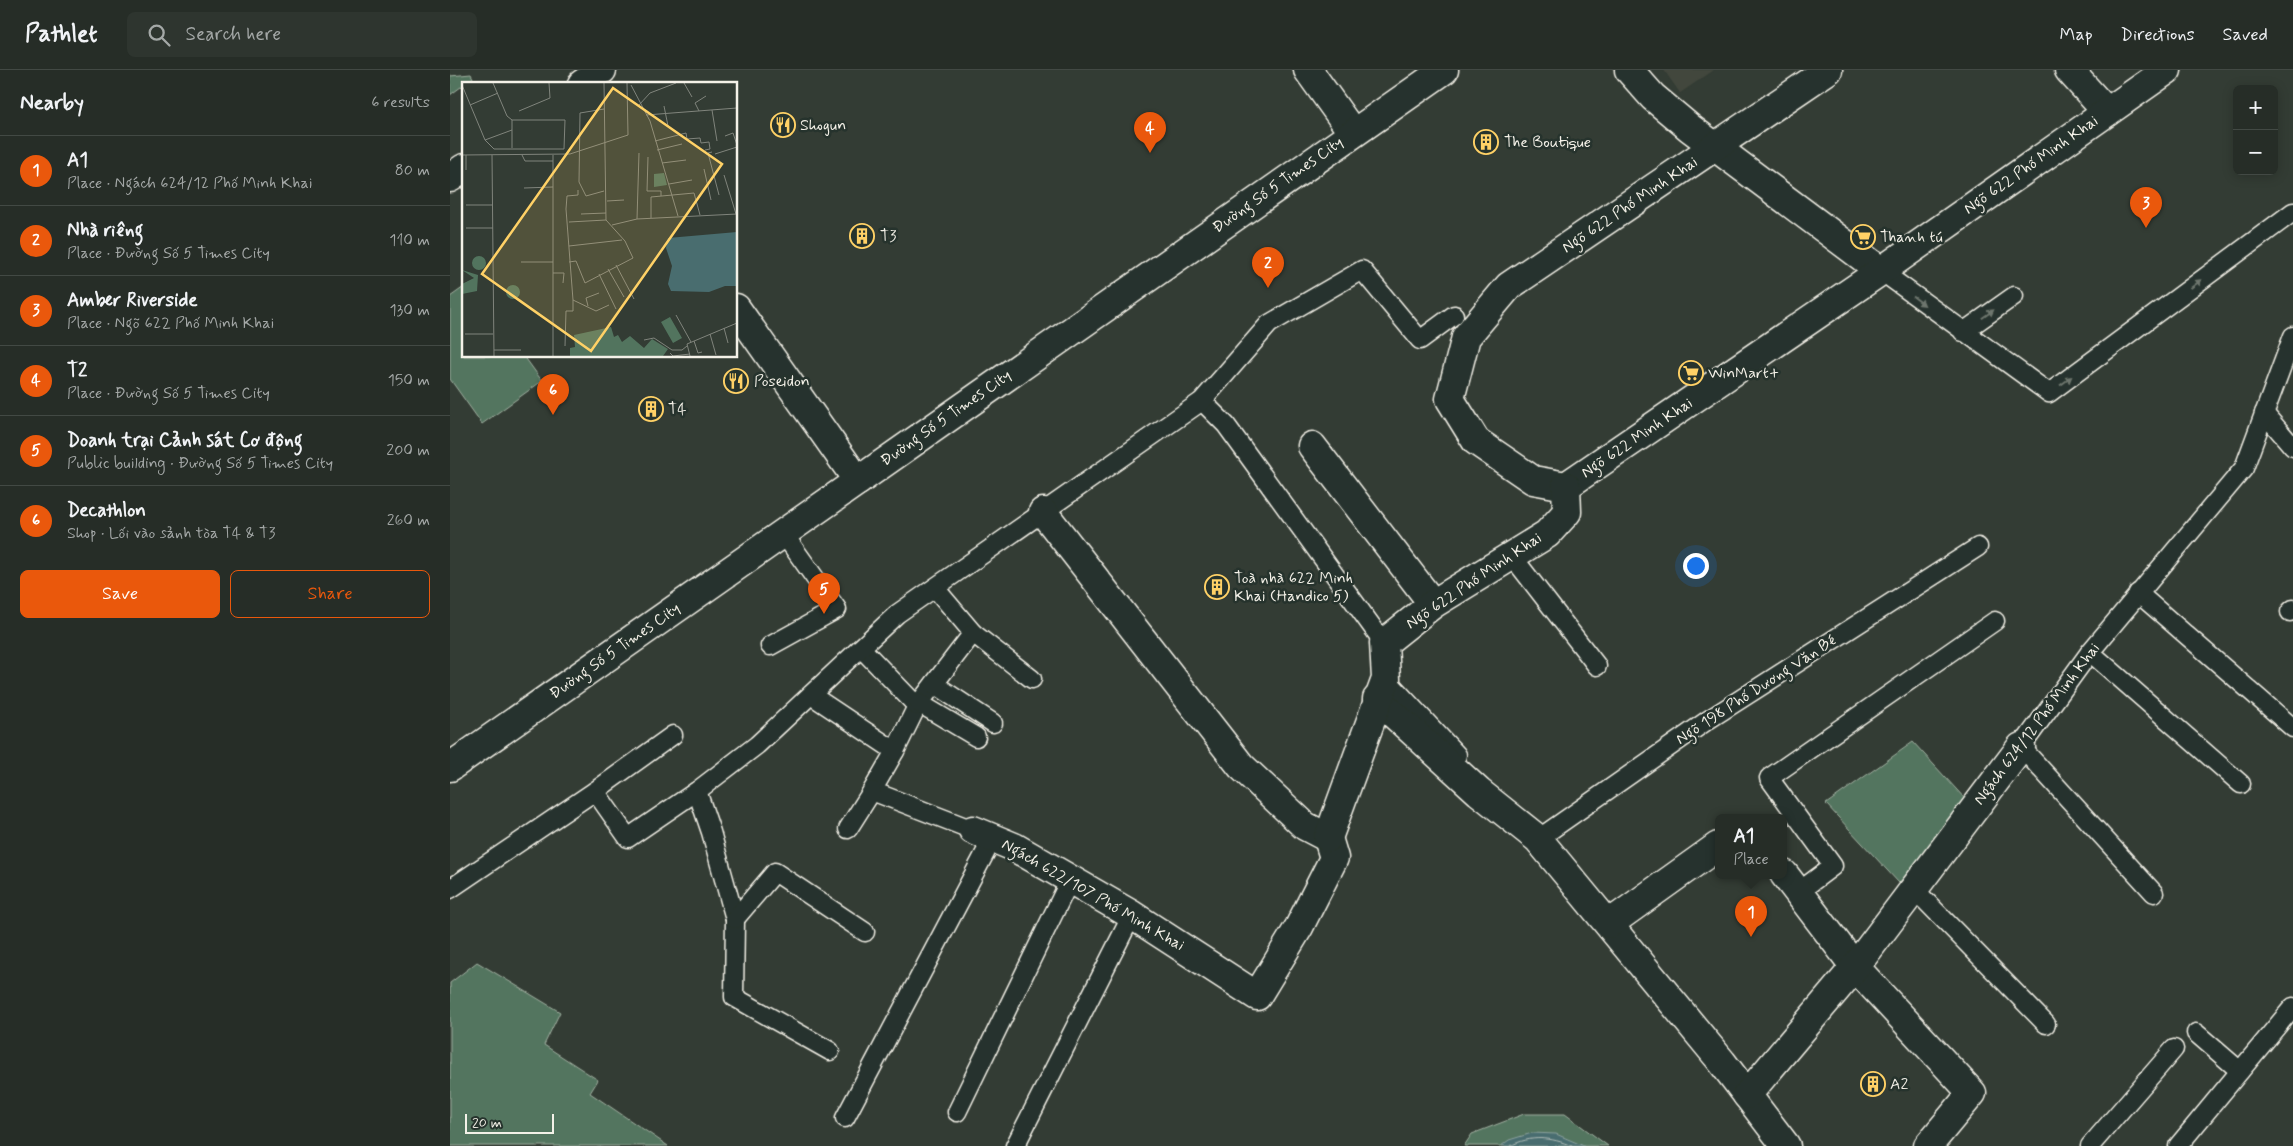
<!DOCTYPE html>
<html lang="en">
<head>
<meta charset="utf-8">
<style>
	body { margin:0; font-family:Mynerve,sans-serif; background:#2e352f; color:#f1f3f6 }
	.controls { position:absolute; right:15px; top:15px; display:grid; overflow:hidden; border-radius:8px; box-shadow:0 2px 12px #0003 }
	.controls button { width:45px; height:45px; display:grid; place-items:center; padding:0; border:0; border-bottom:1px solid #424944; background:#262d27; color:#f1f3f6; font:25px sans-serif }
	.scale { position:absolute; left:15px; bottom:12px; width:89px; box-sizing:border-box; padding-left:5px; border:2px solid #f4f1e8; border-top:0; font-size:14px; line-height:18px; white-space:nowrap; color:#f4f1e8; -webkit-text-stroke:4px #26332d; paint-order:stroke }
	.you { position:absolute; left:1245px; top:495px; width:18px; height:18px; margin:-12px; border:4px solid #fff; border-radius:50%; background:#1a73e8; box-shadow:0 0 0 8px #1a73e833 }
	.badge { display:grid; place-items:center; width:32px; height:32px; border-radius:50%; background:#ea580c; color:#fff; font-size:16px; font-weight:700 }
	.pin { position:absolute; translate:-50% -41px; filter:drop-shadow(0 1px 2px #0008) }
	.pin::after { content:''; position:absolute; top:26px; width:18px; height:15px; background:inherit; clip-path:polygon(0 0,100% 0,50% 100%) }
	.popup { position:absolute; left:1265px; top:744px; width:72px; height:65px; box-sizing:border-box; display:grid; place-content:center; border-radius:8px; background:#262d27; filter:drop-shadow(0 1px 4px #0005); font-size:16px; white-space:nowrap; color:#a4a8a7 }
	.popup b { font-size:19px; color:#f1f3f6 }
	.popup::after { content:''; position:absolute; left:50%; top:100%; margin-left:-10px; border:10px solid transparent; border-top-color:#262d27 }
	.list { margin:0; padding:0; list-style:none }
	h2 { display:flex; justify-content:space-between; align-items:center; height:65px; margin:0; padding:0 20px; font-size:21px }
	h2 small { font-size:16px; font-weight:400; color:#a4a8a7 }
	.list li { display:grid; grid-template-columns:32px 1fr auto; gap:15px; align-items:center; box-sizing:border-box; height:70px; padding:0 20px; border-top:1px solid #424944 }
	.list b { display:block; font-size:19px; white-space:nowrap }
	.list p { margin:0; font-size:16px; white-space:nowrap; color:#a4a8a7 }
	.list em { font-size:16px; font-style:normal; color:#a4a8a7 }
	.actions { display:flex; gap:10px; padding:15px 20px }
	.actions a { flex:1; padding:11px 0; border:1px solid #ea580c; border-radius:8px; text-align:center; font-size:18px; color:#ea580c }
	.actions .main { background:#ea580c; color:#fff }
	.icon { flex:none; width:28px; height:28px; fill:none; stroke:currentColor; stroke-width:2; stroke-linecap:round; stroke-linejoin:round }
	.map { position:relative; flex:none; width:1843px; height:1076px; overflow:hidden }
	header { display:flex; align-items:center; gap:30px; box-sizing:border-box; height:70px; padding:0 25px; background:#262d27; border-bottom:1px solid #424944 }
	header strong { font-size:24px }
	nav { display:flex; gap:28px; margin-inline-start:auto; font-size:18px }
	.search { width:350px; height:45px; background:#2e352f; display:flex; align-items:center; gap:12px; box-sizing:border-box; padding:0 18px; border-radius:8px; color:#a4a8a7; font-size:19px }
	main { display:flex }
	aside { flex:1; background:#262d27 }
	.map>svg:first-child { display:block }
</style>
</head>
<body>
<header>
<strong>Pathlet</strong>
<div class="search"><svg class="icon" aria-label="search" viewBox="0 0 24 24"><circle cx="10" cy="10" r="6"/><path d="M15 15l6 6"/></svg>Search here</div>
<nav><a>Map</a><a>Directions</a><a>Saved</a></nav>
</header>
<main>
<aside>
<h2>Nearby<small>6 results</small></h2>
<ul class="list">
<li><span class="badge">1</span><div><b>A1</b><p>Place · Ngách 624/12 Phố Minh Khai</p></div><em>80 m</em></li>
<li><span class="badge">2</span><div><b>Nhà riêng</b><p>Place · Đường Số 5 Times City</p></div><em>110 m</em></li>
<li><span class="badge">3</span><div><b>Amber Riverside</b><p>Place · Ngõ 622 Phố Minh Khai</p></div><em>130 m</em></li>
<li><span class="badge">4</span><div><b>T2</b><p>Place · Đường Số 5 Times City</p></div><em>150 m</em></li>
<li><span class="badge">5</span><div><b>Doanh trại Cảnh sát Cơ động</b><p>Public building · Đường Số 5 Times City</p></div><em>200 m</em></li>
<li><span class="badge">6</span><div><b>Decathlon</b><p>Shop · Lối vào sảnh tòa T4 &amp; T3</p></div><em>260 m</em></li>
</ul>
<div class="actions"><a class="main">Save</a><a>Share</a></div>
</aside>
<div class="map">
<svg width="1843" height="1076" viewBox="0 0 1843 1076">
	<rect width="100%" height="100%" fill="#333c34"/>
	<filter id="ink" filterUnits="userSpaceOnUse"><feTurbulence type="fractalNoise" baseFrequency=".02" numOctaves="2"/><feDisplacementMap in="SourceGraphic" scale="10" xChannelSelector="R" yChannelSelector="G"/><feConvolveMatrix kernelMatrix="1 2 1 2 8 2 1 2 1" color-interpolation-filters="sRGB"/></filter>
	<g filter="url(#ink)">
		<!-- built -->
		<path fill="#43473d" d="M1214,0H1264L1230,23Z"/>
		<!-- green -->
		<g fill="#52745e" stroke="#a3b2a3">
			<path d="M21,4L23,8L0,25V6Z"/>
			<path d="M14,217V286H74L92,311L32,354L0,309V227Z"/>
			<path d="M1463,672L1517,731L1449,813L1376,734Z"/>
			<path d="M27,892L110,942L94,975L148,1010L140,1023L218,1076H0V913Z"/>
			<path d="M1074,1044H1115L1158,1076H1014L1022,1064Z"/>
		</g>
		<!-- water -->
		<path fill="#496d6f" stroke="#8da29f" d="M1082,1063L1106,1064L1134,1076H1051L1059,1070Z"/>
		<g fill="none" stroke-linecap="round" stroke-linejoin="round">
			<!-- shore -->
			<path stroke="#b0bcb8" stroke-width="1" d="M1060,1076C1081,1065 1101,1067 1122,1076"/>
			<defs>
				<g id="lane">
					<path d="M1431,201L1599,323L1843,142"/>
					<path d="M1513,262L1564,226"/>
					<path d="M752,331L776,355L934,573"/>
					<path d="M1814,343L1843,377"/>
					<path d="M1062,486L1147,596"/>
					<path d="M485,518L523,563L467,636L445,681L422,721L523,760"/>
					<path d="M1688,523L1843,658"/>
					<path d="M1840,542L1843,539"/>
					<path d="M523,563L582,609"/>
					<path d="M320,576L387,539L333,463"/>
					<path d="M411,578L467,636"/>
					<path d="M1640,582L1791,714"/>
					<path d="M936,609L1007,685"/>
					<path d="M484,614L543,653"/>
					<path d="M361,625L445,681"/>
					<path d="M469,633L526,667"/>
					<path d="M145,721L223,665"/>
					<path d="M247,721L261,762L285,849L284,927L380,981"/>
					<path d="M398,759L422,721"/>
					<path d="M1088,769L1258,650L1528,477"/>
					<path d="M1463,818L1596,954"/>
					<path d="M0,819L145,721L178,768L247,721L307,675L447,544L752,331L819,254L912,200L970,270L1004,245"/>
					<path d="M1347,823L1383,796L1319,708L1545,551"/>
					<path d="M1704,823L1571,677L1640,582L1794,398L1843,266"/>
					<path d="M285,849L325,802L415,862"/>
					<path d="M1746,963L1790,1001"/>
					<path d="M507,1042L620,810"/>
					<path d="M395,1048L543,768"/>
					<path d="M565,1076L682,845"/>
					<path d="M1640,1076L1724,979"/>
					<path d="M1728,1076L1843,937"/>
				</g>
				<g id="street">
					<path d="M858,0L903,63"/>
					<path d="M1179,0L1203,27L1240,58L1431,201"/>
					<path d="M1619,0L1657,42"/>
					<path d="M132,14L152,0"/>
					<path d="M0,108L14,98"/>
					<path d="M286,238L408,411"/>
					<path d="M862,376L983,534"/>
					<path d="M1116,416L1431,201L1717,0"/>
					<path d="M1116,416L1083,410L1026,371L1000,329L1016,267L1059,216L1378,0"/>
					<path d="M593,442L791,696L855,756L878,768"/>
					<path d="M927,629L1029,722L1088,769L1272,992L1336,1076"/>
					<path d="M0,697L994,0"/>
					<path d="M523,760L564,777L682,845L807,926L849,857L884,788L878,768"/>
					<path d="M878,768L936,609L934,573L983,534L1097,464L1117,442L1116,416"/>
					<path d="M1334,804L1405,897L1522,1023L1478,1076"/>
					<path d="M1159,854L1268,776"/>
					<path d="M1297,1025L1405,897L1571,677"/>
				</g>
			</defs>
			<!-- lane casing -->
			<use href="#lane" stroke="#f4f1e8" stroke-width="21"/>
			<!-- street casing -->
			<use href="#street" stroke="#f4f1e8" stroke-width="31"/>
			<!-- lane -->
			<use href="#lane" stroke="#26332d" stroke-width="18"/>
			<!-- street -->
			<use href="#street" stroke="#26332d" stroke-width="28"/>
		</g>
		<!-- one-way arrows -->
		<defs><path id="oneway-solid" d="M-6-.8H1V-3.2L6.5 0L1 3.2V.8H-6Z" transform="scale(1.25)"/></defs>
		<g fill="#6e766e">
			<use href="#oneway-solid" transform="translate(1746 214) rotate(-37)"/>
			<use href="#oneway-solid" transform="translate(1469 231) rotate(37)"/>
			<use href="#oneway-solid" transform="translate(1538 244) rotate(-35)"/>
			<use href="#oneway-solid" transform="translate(1616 311) rotate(-37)"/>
		</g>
	</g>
	<!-- icons -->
	<defs>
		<symbol id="restaurant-ring" viewBox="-11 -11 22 22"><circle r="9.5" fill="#26332d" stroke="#ffd166" stroke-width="1.5"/><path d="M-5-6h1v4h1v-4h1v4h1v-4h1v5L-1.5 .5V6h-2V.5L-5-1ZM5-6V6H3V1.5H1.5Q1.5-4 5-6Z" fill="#ffd166"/></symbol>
		<symbol id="building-ring" viewBox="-11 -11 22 22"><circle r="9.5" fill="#26332d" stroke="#ffd166" stroke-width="1.5"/><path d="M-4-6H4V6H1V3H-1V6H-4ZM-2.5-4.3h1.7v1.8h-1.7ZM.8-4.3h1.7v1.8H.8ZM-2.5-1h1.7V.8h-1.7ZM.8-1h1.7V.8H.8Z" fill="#ffd166"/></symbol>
		<symbol id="supermarket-ring" viewBox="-11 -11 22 22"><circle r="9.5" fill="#26332d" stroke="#ffd166" stroke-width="1.5"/><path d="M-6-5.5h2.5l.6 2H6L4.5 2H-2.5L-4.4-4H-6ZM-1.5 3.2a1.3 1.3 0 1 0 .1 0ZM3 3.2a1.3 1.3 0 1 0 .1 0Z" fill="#ffd166"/></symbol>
	</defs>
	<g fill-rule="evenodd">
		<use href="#restaurant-ring" x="319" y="41" width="28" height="28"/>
		<use href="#building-ring" x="1022" y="58" width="28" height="28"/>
		<use href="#building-ring" x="398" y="152" width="28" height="28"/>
		<use href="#supermarket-ring" x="1399" y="153" width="28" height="28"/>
		<use href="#supermarket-ring" x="1227" y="289" width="28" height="28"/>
		<use href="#restaurant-ring" x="272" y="297" width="28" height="28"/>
		<use href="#building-ring" x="187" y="325" width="28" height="28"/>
		<use href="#building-ring" x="753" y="503" width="28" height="28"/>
		<use href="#building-ring" x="1409" y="1000" width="28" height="28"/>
	</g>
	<g text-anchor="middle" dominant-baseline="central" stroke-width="5" stroke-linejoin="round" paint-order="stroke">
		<!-- poi labels -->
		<g font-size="16" fill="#f4f1e8" stroke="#26332d" text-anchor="start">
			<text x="350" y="55">Shogun</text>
			<text x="1054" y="72">The Boutique</text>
			<text x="430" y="166">T3</text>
			<text x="1430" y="167">Thanh tú</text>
			<text x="1258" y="303">WinMart+</text>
			<text x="304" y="311">Poseidon</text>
			<text x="218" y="339">T4</text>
			<text x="784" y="508">Toà nhà 622 Minh<tspan x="784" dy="18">Khai (Handico 5)</tspan></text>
			<text x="1440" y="1014">A2</text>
		</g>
		<!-- street labels -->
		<g font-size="16" fill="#f4f1e8" stroke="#26332d">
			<text transform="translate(1581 95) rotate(-35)">Ngõ 622 Phố Minh Khai</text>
			<text transform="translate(828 115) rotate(-35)">Đường Số 5 Times City</text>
			<text transform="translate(1180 135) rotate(-34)">Ngõ 622 Phố Minh Khai</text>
			<text transform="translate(496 348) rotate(-35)">Đường Số 5 Times City</text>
			<text transform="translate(1187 368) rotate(-34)">Ngõ 622 Minh Khai</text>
			<text transform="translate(1024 511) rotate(-34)">Ngõ 622 Phố Minh Khai</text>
			<text transform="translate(165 581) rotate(-35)">Đường Số 5 Times City</text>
			<text transform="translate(1306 620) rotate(-33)">Ngõ 198 Phố Dương Văn Bé</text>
			<text transform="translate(1587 654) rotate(-53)">Ngách 624/12 Phố Minh Khai</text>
			<text transform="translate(643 825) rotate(30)">Ngách 622/107 Phố Minh Khai</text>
		</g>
	</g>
	<!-- overview -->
	<g transform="translate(12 12)">
		<rect width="275" height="275" fill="#333c34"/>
		<path d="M202,91L205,103L192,105V92ZM10 181a7 7 0 1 1 14 0a7 7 0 1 1-14 0ZM0,188L16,193L15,209L0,212V202L12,196ZM44 210a7 7 0 1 1 14 0a7 7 0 1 1-14 0ZM208,235L220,256L211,261L199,240ZM149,245L152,255L156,253L160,260L168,254L182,266L190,257L206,267L201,274H108V266L113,265L112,253Z" fill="#52745e"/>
		<path d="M275,150V204H263L247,210L209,209L206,202L210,184L204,166L206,156Z" fill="#496d6f"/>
		<path fill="none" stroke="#80847c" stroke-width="1" d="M222,1L230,15M0,3L23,58L32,67H102L103,38H50L45,34L31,1M169,3L188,39L216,134M8,23L36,11M177,23L188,11L214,1M202,24L206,44M250,28L255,59M57,29L88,16L87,1M237,29L233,21L244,14M184,33L275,26M50,38V66M263,54L271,51L275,63M23,58L50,48M193,59L224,51L225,57L238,56L239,61L247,60L248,67L243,68M195,68L220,62M250,70L246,71L257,113M253,72L275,65M0,73L108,72L166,53L165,1M4,73V88M30,73L32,274M60,73L63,79H91M91,73V274M186,75L185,109H199V114M200,81L224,78M242,87L249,118M262,93L274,132M207,102L230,98M62,106L91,105M142,109L124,114L117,100L118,31L142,27M145,119L162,118M4,123H31M119,132L144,131M189,136V115L232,111L238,133M175,137L177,71M107,140L144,138M150,143L175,137L275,132M4,146H31M107,164L160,158M59,180H91M107,180L114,179L123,201L171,176L163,159L144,138L142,1M154,183L172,217M146,187L162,215M91,191H102L101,201M137,192L154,227M111,218L134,229L147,223M126,224L124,216L137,211M214,233L229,260M262,246L266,261M3,252H31M248,252L254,273M182,258L192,256L210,268H220L225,264M232,259L236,271L240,270M103,264L104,229H111V218L104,127L105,114L116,113V108M32,268H59M208,271L211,274L228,272M228,274L225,262L275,241"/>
		<path fill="#ffd166" fill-opacity="0.15" stroke="#ffd166" stroke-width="2.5" d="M151,6L260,82L129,269L20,192Z"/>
		<rect width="275" height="275" fill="none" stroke="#f4f1e8" stroke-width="2.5"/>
	</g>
</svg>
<div class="controls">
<button>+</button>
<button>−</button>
</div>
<div class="scale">20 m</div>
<div class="you"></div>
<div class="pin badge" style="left:1301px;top:867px">1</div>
<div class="popup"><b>A1</b>Place</div>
<div class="pin badge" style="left:818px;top:218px">2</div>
<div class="pin badge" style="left:1696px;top:158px">3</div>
<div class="pin badge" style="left:700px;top:83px">4</div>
<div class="pin badge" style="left:374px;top:544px">5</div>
<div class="pin badge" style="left:103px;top:345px">6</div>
</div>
</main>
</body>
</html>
